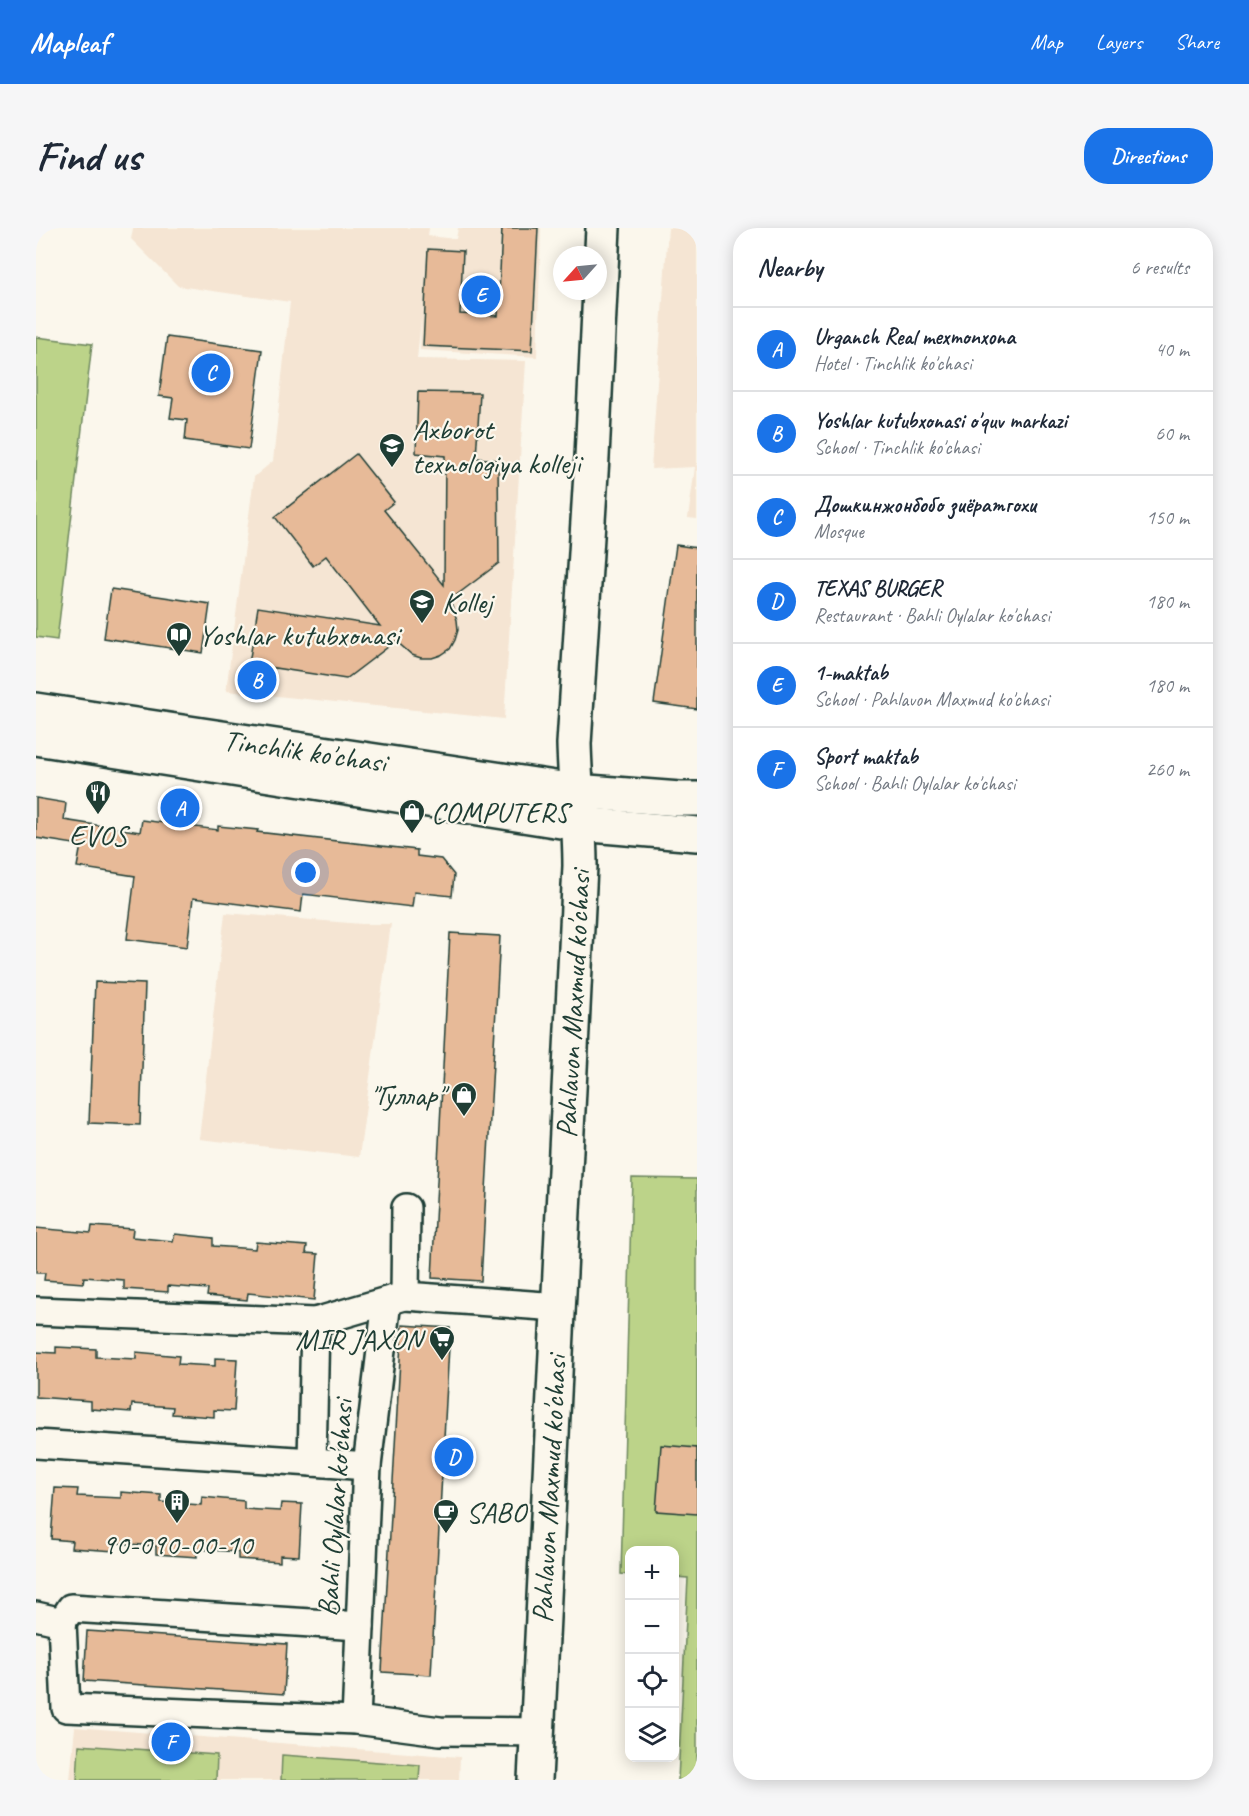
<!DOCTYPE html>
<html lang="en">
<head>
<meta charset="utf-8">
<style>
	body { margin:0; font-family:Caveat,sans-serif; background:#f6f6f7; color:#1f2937 }
	.controls { position:absolute; right:18px; bottom:18px; display:grid; overflow:hidden; border-radius:12px; box-shadow:0 3px 15px #0003 }
	.controls button { width:54px; height:54px; display:grid; place-items:center; padding:0; border:0; border-bottom:2px solid #e0e1e3; background:#fff; color:#1f2937; font:30px sans-serif }
	.compass { position:absolute; left:517px; top:18px; width:54px; height:54px; border-radius:50%; background:#fff; box-shadow:0 3px 15px #0003; rotate:243deg }
	.you { position:absolute; left:270px; top:645px; width:21px; height:21px; margin:-15px; border:4px solid #fff; border-radius:50%; background:#1a73e8; box-shadow:0 0 0 9px #1a73e833 }
	.badge { display:grid; place-items:center; width:39px; height:39px; border-radius:50%; background:#1a73e8; color:#fff; font-size:20px; font-weight:700 }
	.pin { position:absolute; translate:-50% -50%; border:3px solid #fff; box-shadow:0 2px 6px #0006 }
	.list { margin:0; padding:0; list-style:none }
	h2 { display:flex; justify-content:space-between; align-items:center; height:78px; margin:0; padding:0 24px; font-size:26px }
	h2 small { font-size:20px; font-weight:400; color:#747a83 }
	.list li { display:grid; grid-template-columns:39px 1fr auto; gap:18px; align-items:center; box-sizing:border-box; height:84px; padding:0 24px; border-top:2px solid #e0e1e3 }
	.list b { display:block; font-size:22px; white-space:nowrap }
	.list p { margin:0; font-size:20px; white-space:nowrap; color:#747a83 }
	.list em { font-size:20px; font-style:normal; color:#747a83 }
	.icon { flex:none; width:33px; height:33px; fill:none; stroke:currentColor; stroke-width:2; stroke-linecap:round; stroke-linejoin:round }
	.map { position:relative; flex:none; width:661px; height:1552px; overflow:hidden; border-radius:24px }
	header { display:flex; align-items:center; gap:36px; box-sizing:border-box; height:84px; padding:0 30px; background:#1a73e8; color:#fff }
	header strong { font-size:28px }
	nav { display:flex; gap:33px; margin-inline-start:auto; font-size:21px }
	.intro { display:flex; align-items:center; justify-content:space-between; box-sizing:border-box; height:144px; padding:0 36px }
	h1 { margin:0; font-size:42px }
	.button { padding:15px 27px; border-radius:24px; background:#1a73e8; color:#fff; font-size:21px; font-weight:700 }
	main { display:flex; gap:36px; padding:0 36px }
	aside { flex:1; background:#fff; border-radius:24px; box-shadow:0 3px 15px #0003 }
	.map>svg:first-child { display:block }
</style>
</head>
<body>
<header>
<strong>Mapleaf</strong>
<nav><a>Map</a><a>Layers</a><a>Share</a></nav>
</header>
<div class="intro"><h1>Find us</h1><a class="button">Directions</a></div>
<main>
<div class="map">
<svg width="661" height="1552" viewBox="0 0 661 1552">
	<rect width="100%" height="100%" fill="#fbf7ec"/>
	<filter id="ink" filterUnits="userSpaceOnUse"><feTurbulence type="fractalNoise" baseFrequency=".0167" numOctaves="2"/><feDisplacementMap in="SourceGraphic" scale="12" xChannelSelector="R" yChannelSelector="G"/><feConvolveMatrix kernelMatrix="1 2 1 2 8 2 1 2 1" color-interpolation-filters="sRGB"/></filter>
	<g filter="url(#ink)">
		<!-- built -->
		<g fill="#f5e5d3">
			<path d="M97,0H393L392,8L420,11L422,0H505L501,129L384,122L385,91L381,131L490,133L468,491L190,463L218,249L237,233L254,74L142,58L95,11Z"/>
			<path d="M632,0H661V291L652,290L659,239L615,241Z"/>
			<path d="M189,685L326,696H355L323,929L163,911Z"/>
			<path d="M39,1499L424,1529L423,1552H34Z"/>
		</g>
		<!-- green -->
		<g fill="#bcd389" stroke="#6e885e" stroke-width="1.5">
			<path d="M0,109L56,116L21,412L0,409Z"/>
			<path d="M596,950L661,951V1552H642L652,1350L639,1349L638,1322H594L593,1347L585,1346Z"/>
			<path d="M43,1517L181,1527L180,1552H41Z"/>
			<path d="M246,1527L384,1537L383,1552H245Z"/>
		</g>
		<!-- building -->
		<g fill="#e7ba98" stroke="#1f3d34" stroke-width="1.5">
			<path d="M466,0H502L496,123L387,118L392,21L427,23L424,86L462,88Z"/>
			<path d="M131,109L226,122L213,221L149,212L151,192L134,190L137,170L123,168Z"/>
			<path d="M382,164L444,165L440,230L462,232L463,335L414,372L421,392L422,402L419,412L414,421L405,427L396,430H385L376,427L360,413L310,451L213,436L222,379L344,398L290,328L277,338L239,289L320,226L358,274L348,282L408,357L409,228L380,225Z"/>
			<path d="M640,317L661,320V481L618,475Z"/>
			<path d="M75,361L174,376L167,425L68,410Z"/>
			<path d="M0,570L30,575L28,592L104,604L106,592L182,602V598L222,602L221,604L381,622V628L405,631L418,647L416,668L378,664L376,679L267,666L265,684L157,670L151,719L91,711L99,648L41,639L45,617L0,610Z"/>
			<path d="M414,705L464,708L445,1053L396,1050Z"/>
			<path d="M59,754L109,756L104,897L53,895Z"/>
			<path d="M56,998L97,1001L96,1009L137,1013L139,1006L177,1010V1018L219,1021L220,1014L271,1018L270,1025L282,1026L278,1072L212,1065L211,1072L171,1068L172,1061L132,1058V1064L88,1061V1052L48,1049L47,1055L8,1052L9,1045H0V1000L55,1005Z"/>
			<path d="M366,1097L414,1100L395,1447L346,1444Z"/>
			<path d="M20,1119L60,1121V1129L100,1131V1124L143,1128L142,1136L179,1138V1130L201,1131L198,1183L178,1182V1189L136,1186L137,1179L96,1176L95,1184L55,1181V1173L0,1169V1124L20,1125Z"/>
			<path d="M625,1217L661,1220V1286L620,1283Z"/>
			<path d="M19,1260L42,1261L41,1268L85,1270V1264L125,1267V1274L165,1277L166,1269L208,1273V1281L244,1283L245,1275L266,1276L263,1328L244,1327V1334L202,1331V1324L161,1321V1329L120,1326V1318L80,1315L79,1323L35,1320L36,1313L15,1311Z"/>
			<path d="M51,1403L251,1416L248,1466L48,1453Z"/>
		</g>
		<g fill="none" stroke-linecap="round" stroke-linejoin="round">
			<defs>
				<g id="street">
					<path d="M370,980L369,1068L522,1079"/>
					<path d="M0,1083L279,1094L368,1068"/>
					<path d="M0,1216L276,1234L279,1094"/>
					<path d="M276,1234L331,1238"/>
					<path d="M0,1388L26,1394L30,1480L320,1492L404,1503L502,1504"/>
					<path d="M26,1394L35,1380L324,1398"/>
					<path d="M320,1492L331,1238L351,1073"/>
				</g>
				<g id="secondary">
					<path d="M0,482L539,563L644,571H661"/>
					<path d="M0,510L544,596L661,606"/>
					<path d="M499,1552L544,638C544,597 539,557 538,516L556,229L567,0"/>
				</g>
			</defs>
			<!-- street casing -->
			<use href="#street" stroke="#1f3d34" stroke-width="32"/>
			<!-- secondary casing -->
			<use href="#secondary" stroke="#1f3d34" stroke-width="38"/>
			<!-- street -->
			<use href="#street" stroke="#fbf7ec" stroke-width="27"/>
			<!-- secondary -->
			<use href="#secondary" stroke="#fbf7ec" stroke-width="33"/>
		</g>
	</g>
	<!-- icons -->
	<defs>
		<symbol id="university-pin" viewBox="-11 -11 22 30"><path d="M0 17L-7.5 6A9.5 9.5 0 1 1 7.5 6Z" fill="#1f3d34" stroke="#fbf7ec"/><path d="M0-5L7-2L0 1L-7-2ZM-4 1L0 2.5L4 1V4Q0 6-4 4Z" fill="#fff"/></symbol>
		<symbol id="library-pin" viewBox="-11 -11 22 30"><path d="M0 17L-7.5 6A9.5 9.5 0 1 1 7.5 6Z" fill="#1f3d34" stroke="#fbf7ec"/><path d="M-6-4Q-3-5.5-.7-3.5V5Q-3 3-6 4ZM6-4Q3-5.5 .7-3.5V5Q3 3 6 4Z" fill="#fff"/></symbol>
		<symbol id="restaurant-pin" viewBox="-11 -11 22 30"><path d="M0 17L-7.5 6A9.5 9.5 0 1 1 7.5 6Z" fill="#1f3d34" stroke="#fbf7ec"/><path d="M-5-6h1v4h1v-4h1v4h1v-4h1v5L-1.5 .5V6h-2V.5L-5-1ZM5-6V6H3V1.5H1.5Q1.5-4 5-6Z" fill="#fff"/></symbol>
		<symbol id="shop-pin" viewBox="-11 -11 22 30"><path d="M0 17L-7.5 6A9.5 9.5 0 1 1 7.5 6Z" fill="#1f3d34" stroke="#fbf7ec"/><path d="M-5-2.5h2.3a2.7 3.5 0 0 1 5.4 0H5L5.5 6h-11ZM-1.5-2.5h3a1.5 2.3 0 0 0-3 0Z" fill="#fff"/></symbol>
		<symbol id="supermarket-pin" viewBox="-11 -11 22 30"><path d="M0 17L-7.5 6A9.5 9.5 0 1 1 7.5 6Z" fill="#1f3d34" stroke="#fbf7ec"/><path d="M-6-5.5h2.5l.6 2H6L4.5 2H-2.5L-4.4-4H-6ZM-1.5 3.2a1.3 1.3 0 1 0 .1 0ZM3 3.2a1.3 1.3 0 1 0 .1 0Z" fill="#fff"/></symbol>
		<symbol id="building-pin" viewBox="-11 -11 22 30"><path d="M0 17L-7.5 6A9.5 9.5 0 1 1 7.5 6Z" fill="#1f3d34" stroke="#fbf7ec"/><path d="M-4-6H4V6H1V3H-1V6H-4ZM-2.5-4.3h1.7v1.8h-1.7ZM.8-4.3h1.7v1.8H.8ZM-2.5-1h1.7V.8h-1.7ZM.8-1h1.7V.8H.8Z" fill="#fff"/></symbol>
		<symbol id="cafe-pin" viewBox="-11 -11 22 30"><path d="M0 17L-7.5 6A9.5 9.5 0 1 1 7.5 6Z" fill="#1f3d34" stroke="#fbf7ec"/><path d="M-5.5-4.5H6V0H3Q3 3.5 0 3.5H-2.5Q-5.5 3.5-5.5 0ZM3-3.2v2h1.7v-2ZM-6 4.5H4V6H-6Z" fill="#fff"/></symbol>
	</defs>
	<g fill-rule="evenodd">
		<use href="#university-pin" x="341" y="203" width="30" height="40"/>
		<use href="#university-pin" x="371" y="359" width="30" height="40"/>
		<use href="#library-pin" x="128" y="392" width="30" height="40"/>
		<use href="#restaurant-pin" x="47" y="550" width="30" height="40"/>
		<use href="#shop-pin" x="361" y="569" width="30" height="40"/>
		<use href="#shop-pin" x="413" y="852" width="30" height="40"/>
		<use href="#supermarket-pin" x="391" y="1096" width="30" height="40"/>
		<use href="#building-pin" x="126" y="1259" width="30" height="40"/>
		<use href="#cafe-pin" x="395" y="1269" width="30" height="40"/>
	</g>
	<g text-anchor="middle" dominant-baseline="central" stroke-width="4.5" stroke-linejoin="round" paint-order="stroke">
		<!-- poi labels -->
		<g font-size="30" fill="#1f3d34" stroke="#fbf7ec" text-anchor="start">
			<text x="376" y="201">Axborot<tspan x="376" dy="34">texnologiya kolleji</tspan></text>
			<text x="406" y="374">Kollej</text>
			<text x="162" y="407">Yoshlar kutubxonasi</text>
			<text x="395" y="584">COMPUTERS</text>
			<text x="62" y="607" text-anchor="middle">EVOS</text>
			<text x="408" y="867" text-anchor="end">"Гуллар"</text>
			<text x="386" y="1111" text-anchor="end">MIR JAXON</text>
			<text x="430" y="1284">SABO</text>
			<text x="141" y="1316" text-anchor="middle">90-090-00-10</text>
		</g>
		<!-- street labels -->
		<g font-size="30" fill="#1f3d34" stroke="#fbf7ec">
			<text transform="translate(269 523) rotate(8)">Tinchlik ko'chasi</text>
			<text transform="translate(537 776) rotate(-87)">Pahlavon Maxmud ko'chasi</text>
			<text transform="translate(513 1261) rotate(-87)">Pahlavon Maxmud ko'chasi</text>
			<text transform="translate(299 1280) rotate(-86)">Bahli Oylalar ko'chasi</text>
		</g>
	</g>
</svg>
<div class="controls">
<button>+</button>
<button>−</button>
<button><svg class="icon" aria-label="locate" viewBox="0 0 24 24"><circle cx="12" cy="12" r="6"/><path d="M12 2v4M12 18v4M2 12h4M18 12h4"/></svg></button>
<button><svg class="icon" aria-label="layers" viewBox="0 0 24 24"><path d="M12 4l9 5-9 5-9-5zM3 14l9 5 9-5"/></svg></button>
</div>
<svg class="compass" viewBox="-18 -18 36 36"><path d="M0-13l5 13h-10z" fill="#e53935"/><path d="M0 13l5-13h-10z" fill="#747a83"/></svg>
<div class="you"></div>
<div class="pin badge" style="left:144px;top:580px">A</div>
<div class="pin badge" style="left:221px;top:452px">B</div>
<div class="pin badge" style="left:175px;top:145px">C</div>
<div class="pin badge" style="left:418px;top:1229px">D</div>
<div class="pin badge" style="left:445px;top:67px">E</div>
<div class="pin badge" style="left:135px;top:1514px">F</div>
</div>
<aside>
<h2>Nearby<small>6 results</small></h2>
<ul class="list">
<li><span class="badge">A</span><div><b>Urganch Real mexmonxona</b><p>Hotel · Tinchlik ko'chasi</p></div><em>40 m</em></li>
<li><span class="badge">B</span><div><b>Yoshlar kutubxonasi o'quv markazi</b><p>School · Tinchlik ko'chasi</p></div><em>60 m</em></li>
<li><span class="badge">C</span><div><b>Дошкинжонбобо зиёратгохи</b><p>Mosque</p></div><em>150 m</em></li>
<li><span class="badge">D</span><div><b>TEXAS BURGER</b><p>Restaurant · Bahli Oylalar ko'chasi</p></div><em>180 m</em></li>
<li><span class="badge">E</span><div><b>1-maktab</b><p>School · Pahlavon Maxmud ko'chasi</p></div><em>180 m</em></li>
<li><span class="badge">F</span><div><b>Sport maktab</b><p>School · Bahli Oylalar ko'chasi</p></div><em>260 m</em></li>
</ul>
</aside>
</main>
</body>
</html>
